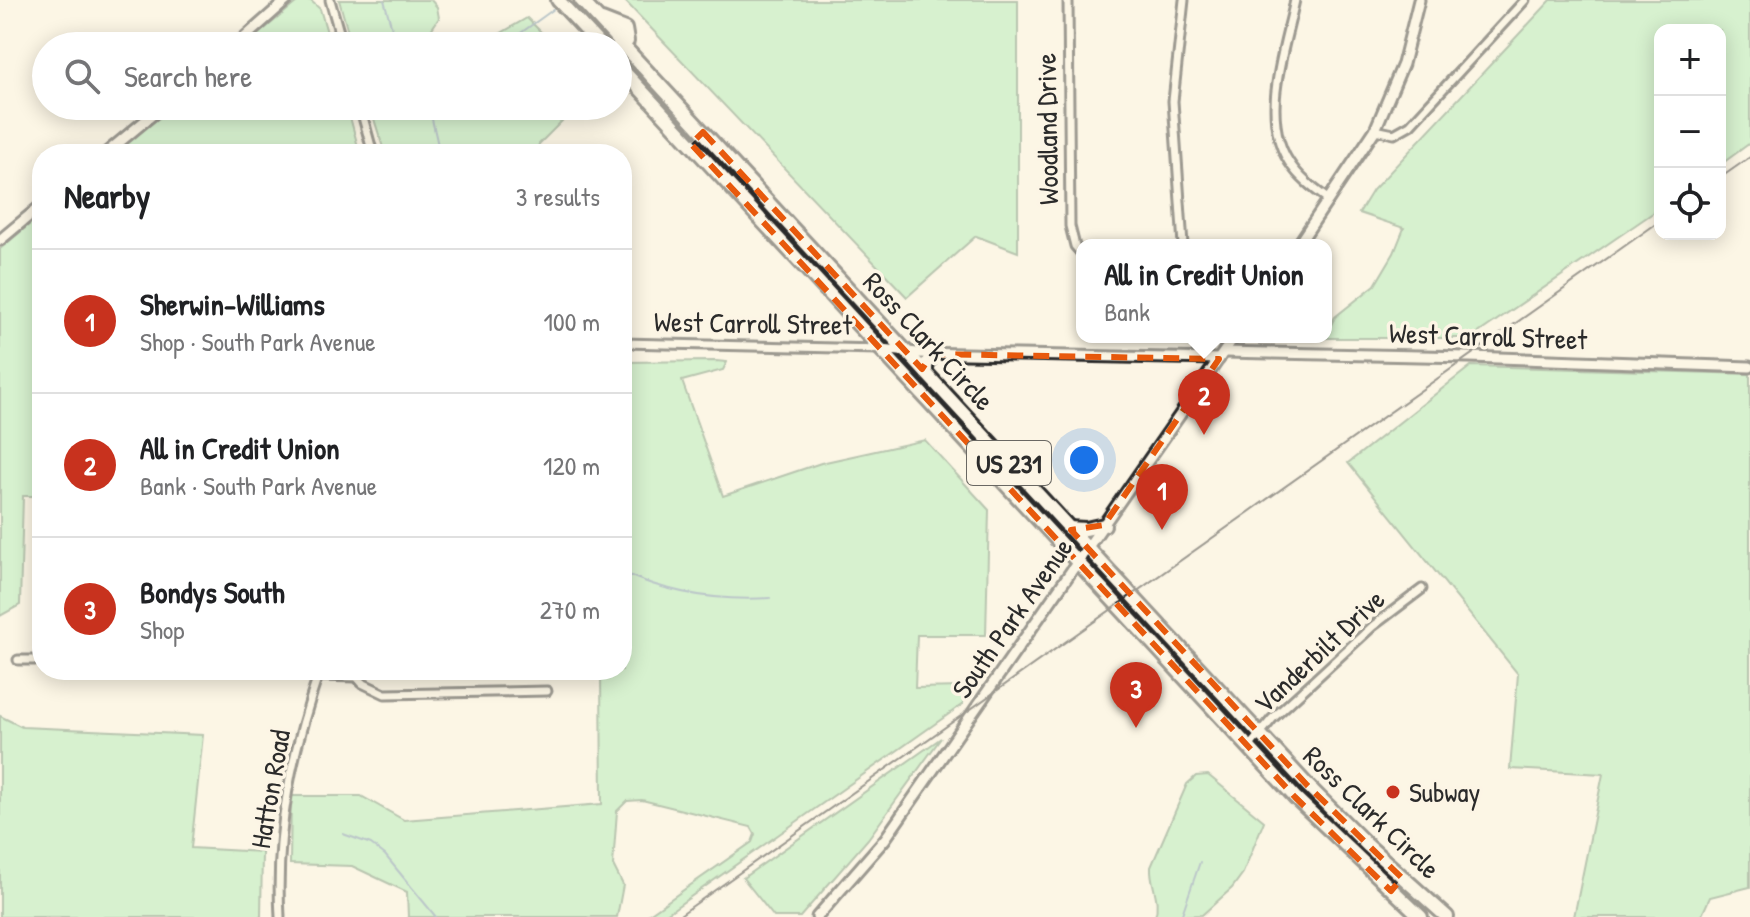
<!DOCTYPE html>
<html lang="en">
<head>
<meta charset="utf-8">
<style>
	body { margin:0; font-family:"Patrick Hand",sans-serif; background:#f2f2f2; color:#202124 }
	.controls { position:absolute; right:24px; top:24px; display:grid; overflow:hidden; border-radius:16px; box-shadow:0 4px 20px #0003 }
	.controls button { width:72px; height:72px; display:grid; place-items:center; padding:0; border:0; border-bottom:2px solid #e0e0e0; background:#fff; color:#202124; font:40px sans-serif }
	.you { position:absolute; left:1084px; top:460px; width:28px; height:28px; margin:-20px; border:6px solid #fff; border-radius:50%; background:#1a73e8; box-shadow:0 0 0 12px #1a73e833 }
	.badge { display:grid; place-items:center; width:52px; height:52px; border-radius:50%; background:#c8321e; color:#fff; font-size:26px; font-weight:700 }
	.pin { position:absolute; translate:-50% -66px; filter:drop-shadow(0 2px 4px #0008) }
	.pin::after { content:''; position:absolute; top:42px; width:28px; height:24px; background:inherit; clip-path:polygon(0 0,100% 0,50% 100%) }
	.popup { position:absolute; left:1076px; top:239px; width:256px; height:104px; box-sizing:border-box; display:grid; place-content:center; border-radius:16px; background:#fff; filter:drop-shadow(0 2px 6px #0005); font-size:26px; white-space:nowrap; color:#757577 }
	.popup b { font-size:30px; color:#202124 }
	.popup::after { content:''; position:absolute; left:50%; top:100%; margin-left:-16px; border:16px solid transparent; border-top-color:#fff }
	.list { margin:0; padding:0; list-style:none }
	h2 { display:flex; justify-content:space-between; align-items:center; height:104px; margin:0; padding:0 32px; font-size:34px }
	h2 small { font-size:26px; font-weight:400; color:#757577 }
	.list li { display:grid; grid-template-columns:52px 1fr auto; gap:24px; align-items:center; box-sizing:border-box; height:144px; padding:0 32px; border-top:2px solid #e0e0e0 }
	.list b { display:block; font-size:30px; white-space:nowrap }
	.list p { margin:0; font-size:26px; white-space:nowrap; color:#757577 }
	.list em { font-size:26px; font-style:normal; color:#757577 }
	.icon { flex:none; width:44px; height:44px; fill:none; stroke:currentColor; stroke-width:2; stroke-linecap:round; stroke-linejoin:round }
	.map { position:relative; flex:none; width:1750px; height:917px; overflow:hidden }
	.search { position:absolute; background:#fff; box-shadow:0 4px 20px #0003; left:32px; top:32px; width:600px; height:88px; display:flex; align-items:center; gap:20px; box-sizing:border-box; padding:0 28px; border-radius:44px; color:#757577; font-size:30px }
	.panel { position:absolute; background:#fff; box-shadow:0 4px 20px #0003; left:32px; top:144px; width:600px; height:536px; border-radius:32px }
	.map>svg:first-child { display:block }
</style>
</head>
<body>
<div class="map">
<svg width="1750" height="917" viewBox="0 0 1750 917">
	<rect width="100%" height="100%" fill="#fcf5e5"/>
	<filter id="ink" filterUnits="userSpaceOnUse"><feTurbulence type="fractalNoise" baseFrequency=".0125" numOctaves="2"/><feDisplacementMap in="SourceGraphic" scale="16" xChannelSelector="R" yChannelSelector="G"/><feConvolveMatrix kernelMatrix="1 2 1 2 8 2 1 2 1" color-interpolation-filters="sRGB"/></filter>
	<g filter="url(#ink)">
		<!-- green -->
		<g fill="#aaebb3" stroke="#6a8b6f" stroke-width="2">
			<path d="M310,0L320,9L331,46H244L297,2Z"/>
			<path d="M339,0H431L437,7L439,18L427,36L432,44L441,46H352Z"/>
			<path d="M624,0H1018V252L976,236L907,297Z"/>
			<path d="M1551,0H1750V143L1720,165V30H1660V208L1471,338H1324L1335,317L1375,285L1394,253L1404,228L1359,213L1373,190Z"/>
			<path d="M527,18L555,46H454L496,36Z"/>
			<path d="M172,106H347L360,154H114Z"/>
			<path d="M370,106H577L539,144L536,154H385Z"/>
			<path d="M42,214V496H23L20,605L0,616V249Z"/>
			<path d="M716,361L727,362L723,370L682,381L723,496L821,463L925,440L989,510L986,635H917L915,688L964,687L963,704L662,917H645L752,842L755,834L751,827L642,800L627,801L617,811L613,865L623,885L617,917H408L407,892L352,866L290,864L291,796H361L404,820L602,804L601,670H622V362Z"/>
			<path d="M1471,366L1750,374V887L1710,897L1701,917H1574L1603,774L1510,769L1518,674L1348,463Z"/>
			<path d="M0,716L22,727L203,735L191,848L262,852L261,917H0Z"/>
			<path d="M941,738L868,839L800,917H774L743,878Z"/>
			<path d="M1208,775L1264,821L1243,873L1232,888L1202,915L1155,917C1161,899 1150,885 1151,867L1187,784L1196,776Z"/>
		</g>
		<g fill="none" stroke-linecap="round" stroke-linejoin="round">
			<!-- stream -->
			<g stroke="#6f8fa7" stroke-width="2">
				<path d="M384,0L393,32L398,39L394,46"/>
				<path d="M489,46L504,45L554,9"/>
				<path d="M429,106L440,154"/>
				<path d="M622,572C669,594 719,601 770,598"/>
				<path d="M343,834L371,844L385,855L436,917"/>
				<path d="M1181,917L1200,862"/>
			</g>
			<defs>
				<g id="minor">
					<path d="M330,0L343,46"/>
					<path d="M1068,0L1070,226L1075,246L1082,254"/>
					<path d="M1295,0C1285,49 1259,116 1289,162C1299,178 1314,189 1329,200"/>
					<path d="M360,106L373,154"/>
					<path d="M1375,130L1394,134L1410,125L1525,0"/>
					<path d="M1183,245L1173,101L1184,0"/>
					<path d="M622,343L878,349"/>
					<path d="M18,660H42"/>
					<path d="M351,670L362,683L385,694L547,691"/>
					<path d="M318,676L357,677"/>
					<path d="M1249,747L1272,719L1373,626L1422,589"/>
					<path d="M280,917C275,831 292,751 320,670"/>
				</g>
				<g id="tertiary">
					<path d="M235,46L287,0"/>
					<path d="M105,154L163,106"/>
					<path d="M0,240L42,205"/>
					<path d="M1298,245L1375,130L1403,64L1419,0"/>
					<path d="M881,349L917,353L1219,359"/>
					<path d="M1224,352L1469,357L1750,367"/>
					<path d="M817,917L885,839L1234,337"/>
				</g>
				<g id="trunk">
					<path d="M558,0L601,46"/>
					<path d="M581,0L1307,785L1367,845L1447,917"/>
					<path d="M602,20L625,29L627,41L618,47"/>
					<path d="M618,65L1295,797L1421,917"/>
					<path d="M926,373V366L932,354"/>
					<path d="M1068,528L1086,529L1104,525"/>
				</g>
			</defs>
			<!-- minor casing -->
			<use href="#minor" stroke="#2b2b2b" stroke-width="13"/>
			<!-- tertiary casing -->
			<use href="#tertiary" stroke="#2b2b2b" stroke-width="15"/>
			<!-- trunk casing -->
			<use href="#trunk" stroke="#2b2b2b" stroke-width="18"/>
			<!-- minor -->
			<use href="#minor" stroke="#fcf5e5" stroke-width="7"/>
			<!-- tertiary -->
			<use href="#tertiary" stroke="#fcf5e5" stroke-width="9"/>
			<!-- trunk -->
			<use href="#trunk" stroke="#fcf5e5" stroke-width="12"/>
			<!-- rail -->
			<g stroke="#2b2b2b" stroke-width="2">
				<path d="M1720,178L1750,157"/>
				<path d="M677,917L1660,221"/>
			</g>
		</g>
	</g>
	<!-- marked area -->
	<path d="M0 0H1750V917H0ZM703,132L922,369L932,354L1219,359L1104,525L1071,530L1307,785L1402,878L1391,891L1295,797L691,144Z" fill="#fcf5e5" fill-opacity=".55" fill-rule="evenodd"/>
	<path fill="none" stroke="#e8590c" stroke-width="6" stroke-dasharray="16 10" stroke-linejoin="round" d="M703,132L922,369L932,354L1219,359L1104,525L1071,530L1307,785L1402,878L1391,891L1295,797L691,144Z"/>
	<!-- markers -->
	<circle fill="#c8321e" stroke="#fcf5e5" stroke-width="3" cx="1393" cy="792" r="8"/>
	<g text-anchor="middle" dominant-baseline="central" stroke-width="7" stroke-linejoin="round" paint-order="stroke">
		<!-- shield labels -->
		<rect fill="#fcf5e5" stroke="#6a6863" stroke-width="2" x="967" y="441" width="84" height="44" rx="6"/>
		<g font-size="26" font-weight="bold" fill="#2b2b2b">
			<text x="1009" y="463">US 231</text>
		</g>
		<!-- street labels -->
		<g font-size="28" fill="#2b2b2b" stroke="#fcf5e5">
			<text transform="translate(1047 129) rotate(-91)">Woodland Drive</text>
			<text transform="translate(753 323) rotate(1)">West Carroll Street</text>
			<text transform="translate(1488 336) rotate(2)">West Carroll Street</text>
			<text transform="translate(929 341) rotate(47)">Ross Clark Circle</text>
			<text transform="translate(1012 618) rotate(-55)">South Park Avenue</text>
			<text transform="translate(1319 651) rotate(-43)">Vanderbilt Drive</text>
			<text transform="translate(270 789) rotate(-80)">Hatton Road</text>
			<text transform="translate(1372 812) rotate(44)">Ross Clark Circle</text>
		</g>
		<!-- poi labels -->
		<g font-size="28" fill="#2b2b2b" stroke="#fcf5e5" text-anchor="start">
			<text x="1409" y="792">Subway</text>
		</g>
	</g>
</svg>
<div class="controls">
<button>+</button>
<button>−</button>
<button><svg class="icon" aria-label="locate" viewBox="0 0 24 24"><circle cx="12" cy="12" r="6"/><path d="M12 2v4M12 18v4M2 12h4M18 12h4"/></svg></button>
</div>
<div class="you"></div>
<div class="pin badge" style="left:1162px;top:530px">1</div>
<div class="pin badge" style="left:1204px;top:435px">2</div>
<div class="popup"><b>All in Credit Union</b>Bank</div>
<div class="pin badge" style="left:1136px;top:728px">3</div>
<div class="search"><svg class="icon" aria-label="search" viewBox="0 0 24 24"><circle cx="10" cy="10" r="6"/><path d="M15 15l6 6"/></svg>Search here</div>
<section class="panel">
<h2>Nearby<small>3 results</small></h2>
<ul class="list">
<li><span class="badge">1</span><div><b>Sherwin-Williams</b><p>Shop · South Park Avenue</p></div><em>100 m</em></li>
<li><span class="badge">2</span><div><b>All in Credit Union</b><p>Bank · South Park Avenue</p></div><em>120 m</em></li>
<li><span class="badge">3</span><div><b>Bondys South</b><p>Shop</p></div><em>270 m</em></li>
</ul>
</section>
</div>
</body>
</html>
